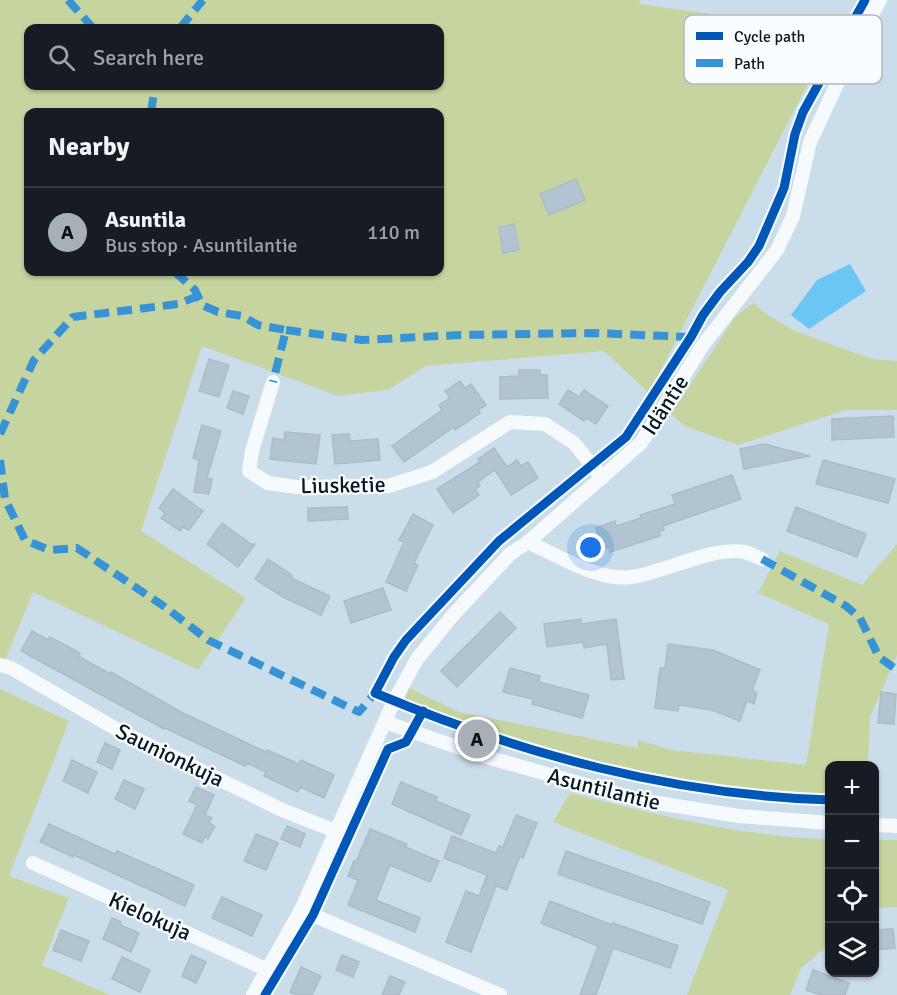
<!DOCTYPE html>
<html lang="en">
<head>
<meta charset="utf-8">
<style>
	body { margin:0; font-family:Signika,sans-serif; background:#242831; color:#f1f3f6 }
	.controls { position:absolute; right:18px; bottom:18px; display:grid; overflow:hidden; border-radius:12px; box-shadow:0 2px 4px #0004 }
	.controls button { width:54px; height:54px; display:grid; place-items:center; padding:0; border:0; border-bottom:2px solid #363941; background:#171b24; color:#f1f3f6; font:30px sans-serif }
	.you { position:absolute; left:591px; top:548px; width:21px; height:21px; margin:-15px; border:4px solid #fff; border-radius:50%; background:#1a73e8; box-shadow:0 0 0 9px #1a73e833 }
	.badge { display:grid; place-items:center; width:39px; height:39px; border-radius:50%; background:#a7b0b6; color:#111; font-size:20px; font-weight:700 }
	.pin { position:absolute; translate:-50% -50%; border:3px solid #fff; box-shadow:0 2px 6px #0006 }
	.list { margin:0; padding:0; list-style:none }
	h2 { display:flex; justify-content:space-between; align-items:center; height:78px; margin:0; padding:0 24px; font-size:26px }
	h2 small { font-size:20px; font-weight:400; color:#9ea1a6 }
	.list li { display:grid; grid-template-columns:39px 1fr auto; gap:18px; align-items:center; box-sizing:border-box; height:90px; padding:0 24px; border-top:2px solid #363941 }
	.list b { display:block; font-size:22px; white-space:nowrap }
	.list p { margin:0; font-size:20px; white-space:nowrap; color:#9ea1a6 }
	.list em { font-size:20px; font-style:normal; color:#9ea1a6 }
	.icon { flex:none; width:33px; height:33px; fill:none; stroke:currentColor; stroke-width:2; stroke-linecap:round; stroke-linejoin:round }
	.map { position:relative; flex:none; width:897px; height:995px; overflow:hidden }
	.search { position:absolute; background:#171b24; box-shadow:0 2px 4px #0004; left:24px; top:24px; width:420px; height:66px; display:flex; align-items:center; gap:15px; box-sizing:border-box; padding:0 21px; border-radius:12px; color:#9ea1a6; font-size:22px }
	.panel { position:absolute; background:#171b24; box-shadow:0 2px 4px #0004; left:24px; top:108px; width:420px; height:168px; border-radius:12px }
	.map>svg:first-child { display:block }
</style>
</head>
<body>
<div class="map">
<svg width="897" height="995" viewBox="0 0 897 995">
	<rect width="100%" height="100%" fill="#c9deea"/>
	<!-- green -->
	<g fill="#c6d5a0" fill-rule="evenodd">
		<path d="M0,0H640L639,4L835,31L649,393L604,351L426,366L388,390L338,396L202,346L141,531L246,598L198,670L33,592L0,673ZM28,28H440V86H28ZM28,112H440V272H28Z"/>
		<path d="M753,303L768,315L795,331L872,359L897,361V410H846L738,445L685,426L671,414L735,317Z"/>
		<path d="M897,544V655L870,717L868,765L830,766L829,793H786L688,780L634,771L473,727L405,700L409,688L459,712L638,748V740L672,750L806,765L829,624L758,593L780,551L862,585Z"/>
		<path d="M0,689L69,721L9,876L69,898L42,965L110,995H0Z"/>
		<path d="M570,793C655,814 742,837 829,839V945L801,968L790,995H687L728,890L553,822Z"/>
		<path d="M875,840H897V907L875,908Z"/>
	</g>
	<!-- water -->
	<path fill="#6ac6f3" d="M850,264L866,291L809,329L791,315L817,280Z"/>
	<!-- building -->
	<g fill="#b0c5d1" stroke="#acbcc5" stroke-width="1.5">
		<path d="M576,179L585,200L549,215L540,194Z"/>
		<path d="M514,224L519,250L503,253L499,227Z"/>
		<path d="M209,359L229,365L219,397L199,391Z"/>
		<path d="M519,370H540V375H547L548,398L500,399V377L519,376Z"/>
		<path d="M460,381L465,388L471,384L486,405L478,410L480,413L455,430L454,427L404,462L392,446L442,410L439,405L450,398L445,391Z"/>
		<path d="M568,390L579,397L584,390L608,406L596,424L587,418L584,421L559,404Z"/>
		<path d="M233,391L249,396L243,414L227,408Z"/>
		<path d="M893,416L894,437L832,440V419Z"/>
		<path d="M202,425L221,431L207,478L212,479L209,494L194,492L199,460L193,458Z"/>
		<path d="M285,432L320,435L316,464L270,459L273,438L284,440Z"/>
		<path d="M349,434L350,441L378,439L380,460L335,464L332,435Z"/>
		<path d="M764,444L810,456L744,469L740,449Z"/>
		<path d="M494,448L507,467L517,460L521,466L528,462L538,478L511,495L495,470L478,482L480,486L475,489L479,495L453,513L437,489L480,462L478,459Z"/>
		<path d="M823,460L895,479L888,503L816,484Z"/>
		<path d="M732,475L741,499L663,526L664,530L659,531L660,536L610,552L609,547L602,549L596,528L615,521L616,526L641,518L640,515L675,504L672,495Z"/>
		<path d="M173,489L203,511L189,530L183,527L180,531L161,518L165,513L159,508Z"/>
		<path d="M347,507L348,519L308,521V508Z"/>
		<path d="M796,507L866,534L857,557L787,531Z"/>
		<path d="M413,514L433,525L414,563L418,565L406,591L386,582L404,542L399,540Z"/>
		<path d="M222,523L251,544H255L238,567L207,544Z"/>
		<path d="M268,559L292,575L291,578L330,596L321,615L283,597L255,579Z"/>
		<path d="M383,588L391,610L351,623L344,601Z"/>
		<path d="M500,612L516,628L457,687L441,671Z"/>
		<path d="M581,619V624L616,619L624,679L611,680L607,644L584,648L583,642L547,647L544,624Z"/>
		<path d="M32,631L48,640L50,637L80,653L78,656L110,674L111,672L183,713L266,752L267,750L299,764L301,760L334,775L324,798L300,787L298,792L264,776L266,772L247,763L245,766L165,728L164,729L21,651Z"/>
		<path d="M668,644L713,650L760,670L752,690L757,693L754,704L747,701L740,721L712,710L679,705L678,711L655,708L660,668H665Z"/>
		<path d="M510,668L540,676L539,682L589,695L582,718L532,704L533,699L503,692Z"/>
		<path d="M881,692L896,694L894,724L878,723Z"/>
		<path d="M105,743L120,750L112,769L97,762Z"/>
		<path d="M72,760L97,772L88,793L63,781Z"/>
		<path d="M124,780L144,789L135,809L115,799Z"/>
		<path d="M401,782L437,797L436,801L470,815L461,835L392,804Z"/>
		<path d="M196,787L214,795L205,815L212,818L209,823L215,826L208,839L205,837L202,843L183,834L197,805L189,801Z"/>
		<path d="M516,815L537,823L523,858L520,856L507,890L496,886L471,952L446,942L466,891L479,896L487,875L444,858L452,836L496,853L499,846L503,847Z"/>
		<path d="M49,824L115,854L117,851L194,885L185,906L74,855L73,857L40,842Z"/>
		<path d="M287,826L305,834L300,847L281,839Z"/>
		<path d="M370,829L407,844L405,847L439,861L430,882L390,865L376,900L420,918L415,932L348,905L358,880L348,876L354,861L356,862Z"/>
		<path d="M256,834L278,843L266,870L244,861Z"/>
		<path d="M566,851L710,902L702,924L558,874Z"/>
		<path d="M222,897L262,915L252,936L212,918Z"/>
		<path d="M550,901L612,925L613,923L678,946L670,968L613,948L596,995H580L598,946L541,923Z"/>
		<path d="M112,918L121,922L120,925L139,933L131,952L103,939Z"/>
		<path d="M893,929L895,948L874,950V930Z"/>
		<path d="M61,930L89,941L81,961L53,950Z"/>
		<path d="M191,955L206,962L196,983L182,976Z"/>
		<path d="M342,955L359,962L353,977L336,970Z"/>
		<path d="M122,957L150,970L140,992L112,979Z"/>
		<path d="M301,967L321,976L312,995H297L290,992Z"/>
		<path d="M813,970L849,983L845,995H821L806,990Z"/>
		<path d="M390,976L405,982L399,995H382Z"/>
	</g>
	<g fill="none" stroke-linecap="round" stroke-linejoin="round">
		<!-- minor -->
		<g stroke="#f7fafc" stroke-width="14">
			<path d="M273,382L252,451L249,471L268,483L296,487L388,486L432,472L510,422L545,424L574,443L602,478"/>
			<path d="M528,542C557,555 599,582 632,577C665,572 713,546 745,552C751,554 757,557 762,559"/>
			<path d="M0,665L11,668L118,730L280,809L335,831"/>
			<path d="M385,722L483,756L639,800L739,816L830,823"/>
			<path d="M874,825L897,826"/>
			<path d="M33,863L268,970"/>
			<path d="M301,910L500,995"/>
			<path d="M253,995L301,910L394,701L417,659L453,615L510,554L528,542L641,443L703,345L777,250L793,216L810,142L857,41L880,0"/>
		</g>
		<!-- quiet -->
		<g stroke="#3793d5" stroke-width="8" stroke-dasharray="15 8" stroke-linecap="butt">
			<path d="M68,0L93,28"/>
			<path d="M180,28L203,0"/>
			<path d="M151,112L155,86"/>
			<path d="M175,272L195,290L202,305L218,312L242,316L258,325L286,330L273,382"/>
			<path d="M286,330L362,340L460,335L593,333L691,337"/>
			<path d="M0,434L34,360L73,317L178,304L198,296"/>
			<path d="M0,460L5,499L25,540L49,550L77,548L165,607L208,640L359,712L375,693"/>
			<path d="M762,559L846,606L860,618L879,657L897,670"/>
		</g>
		<defs>
			<g id="cycleway">
				<path d="M830,800C671,795 521,754 375,693L394,657L406,640L499,541L626,437L691,337L703,315L720,292L748,262L759,246L784,188L795,134L803,112L865,0"/>
				<path d="M265,995L313,915L388,749L406,742L423,711"/>
			</g>
		</defs>
		<!-- cycleway casing -->
		<use href="#cycleway" stroke="#f9fcff" stroke-width="13"/>
		<!-- cycleway -->
		<use href="#cycleway" stroke="#0057b8" stroke-width="9"/>
	</g>
	<g text-anchor="middle" dominant-baseline="central" stroke-width="4.5" stroke-linejoin="round" paint-order="stroke">
		<!-- street labels -->
		<g font-size="22" fill="#0a1820" stroke="#f9fcff">
			<text transform="translate(665 405) rotate(-57)">Idäntie</text>
			<text transform="translate(343 485) rotate(-1)">Liusketie</text>
			<text transform="translate(170 755) rotate(26)">Saunionkuja</text>
			<text transform="translate(604 789) rotate(14)">Asuntilantie</text>
			<text transform="translate(150 916) rotate(24)">Kielokuja</text>
		</g>
	</g>
	<!-- legend -->
	<rect x="684" y="15" width="198" height="69" rx="9" fill="#f9fcff" stroke="#b1b8bc" stroke-width="1.5"/>
	<rect x="696" y="32" width="27" height="8" fill="#0057b8"/>
	<rect x="696" y="59" width="27" height="8" fill="#3793d5"/>
	<g font-size="16" fill="#0a1820">
		<text x="734" y="42">Cycle path</text>
		<text x="734" y="69">Path</text>
	</g>
</svg>
<div class="controls">
<button>+</button>
<button>−</button>
<button><svg class="icon" aria-label="locate" viewBox="0 0 24 24"><circle cx="12" cy="12" r="6"/><path d="M12 2v4M12 18v4M2 12h4M18 12h4"/></svg></button>
<button><svg class="icon" aria-label="layers" viewBox="0 0 24 24"><path d="M12 4l9 5-9 5-9-5zM3 14l9 5 9-5"/></svg></button>
</div>
<div class="you"></div>
<div class="pin badge" style="left:477px;top:739px">A</div>
<div class="search"><svg class="icon" aria-label="search" viewBox="0 0 24 24"><circle cx="10" cy="10" r="6"/><path d="M15 15l6 6"/></svg>Search here</div>
<section class="panel">
<h2>Nearby<small></small></h2>
<ul class="list">
<li><span class="badge">A</span><div><b>Asuntila</b><p>Bus stop · Asuntilantie</p></div><em>110 m</em></li>
</ul>
</section>
</div>
</body>
</html>
